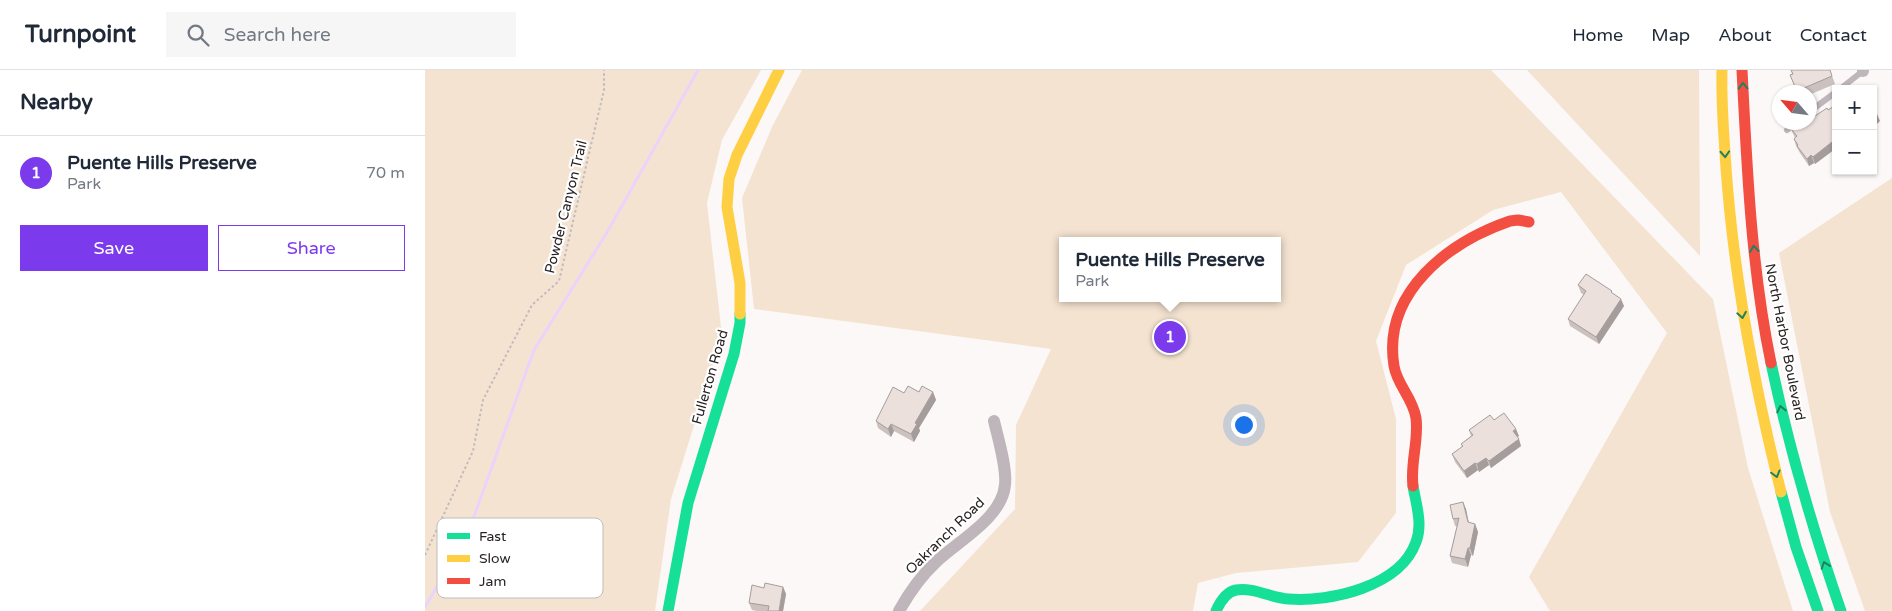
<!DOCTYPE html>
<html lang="en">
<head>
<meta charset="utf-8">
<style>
	body { margin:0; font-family:"Varela Round",sans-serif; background:#f6f6f7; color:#1f2937 }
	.controls { position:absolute; right:15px; top:15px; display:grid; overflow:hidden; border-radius:0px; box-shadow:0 1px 4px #0004 }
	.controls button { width:45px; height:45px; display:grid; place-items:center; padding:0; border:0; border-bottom:1px solid #e0e1e3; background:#fff; color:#1f2937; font:25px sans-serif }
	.compass { position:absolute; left:1347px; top:15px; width:45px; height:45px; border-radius:50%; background:#fff; box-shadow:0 1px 4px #0004; rotate:298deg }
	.you { position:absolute; left:818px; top:354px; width:18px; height:18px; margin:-12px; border:4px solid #fff; border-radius:50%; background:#1a73e8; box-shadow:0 0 0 8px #1a73e833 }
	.badge { display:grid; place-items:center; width:32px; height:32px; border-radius:50%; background:#7c3aed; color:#fff; font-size:16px; font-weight:700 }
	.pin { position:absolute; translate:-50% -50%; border:2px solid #fff; box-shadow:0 1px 5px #0006 }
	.popup { position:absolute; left:634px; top:167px; width:222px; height:65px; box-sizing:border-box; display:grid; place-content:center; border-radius:0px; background:#fff; filter:drop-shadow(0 1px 4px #0005); font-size:16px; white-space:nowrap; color:#747a83 }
	.popup b { font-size:19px; color:#1f2937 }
	.popup::after { content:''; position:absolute; left:50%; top:100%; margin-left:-10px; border:10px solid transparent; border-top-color:#fff }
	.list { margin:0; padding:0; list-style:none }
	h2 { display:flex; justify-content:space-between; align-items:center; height:65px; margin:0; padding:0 20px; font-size:21px }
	h2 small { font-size:16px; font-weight:400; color:#747a83 }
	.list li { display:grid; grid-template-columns:32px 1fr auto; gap:15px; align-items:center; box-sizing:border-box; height:75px; padding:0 20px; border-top:1px solid #e0e1e3 }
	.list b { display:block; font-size:19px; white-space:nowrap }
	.list p { margin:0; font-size:16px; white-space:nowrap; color:#747a83 }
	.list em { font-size:16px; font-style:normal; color:#747a83 }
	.actions { display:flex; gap:10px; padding:15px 20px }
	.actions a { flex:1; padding:11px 0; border:1px solid #7c3aed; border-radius:0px; text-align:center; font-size:18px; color:#7c3aed }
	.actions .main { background:#7c3aed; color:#fff }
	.icon { flex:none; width:28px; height:28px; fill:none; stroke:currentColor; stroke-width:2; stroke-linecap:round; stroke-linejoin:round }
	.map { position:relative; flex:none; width:1467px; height:541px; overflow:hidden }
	header { display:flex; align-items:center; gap:30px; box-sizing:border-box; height:70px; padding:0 25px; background:#fff; border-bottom:1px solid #e0e1e3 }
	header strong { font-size:24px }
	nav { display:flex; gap:28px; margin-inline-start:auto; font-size:18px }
	.search { width:350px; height:45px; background:#f6f6f7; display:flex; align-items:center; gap:12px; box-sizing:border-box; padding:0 18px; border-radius:0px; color:#747a83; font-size:19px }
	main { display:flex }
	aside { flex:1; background:#fff }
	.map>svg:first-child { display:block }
</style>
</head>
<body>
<header>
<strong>Turnpoint</strong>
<div class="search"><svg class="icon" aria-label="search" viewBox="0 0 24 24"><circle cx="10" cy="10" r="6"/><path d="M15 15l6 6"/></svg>Search here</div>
<nav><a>Home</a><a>Map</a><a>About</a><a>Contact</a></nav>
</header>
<main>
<aside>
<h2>Nearby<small></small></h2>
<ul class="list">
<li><span class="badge">1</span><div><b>Puente Hills Preserve</b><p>Park</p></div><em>70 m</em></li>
</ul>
<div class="actions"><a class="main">Save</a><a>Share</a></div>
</aside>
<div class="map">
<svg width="1467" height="541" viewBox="0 0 1467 541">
	<rect width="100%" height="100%" fill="#fcf8f8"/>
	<!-- green -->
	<g fill="#f4e3d1" fill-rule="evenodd">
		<path d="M0,0H336L297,70L282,133L297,266L246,429L230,541H0Z"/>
		<path d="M377,0H1066L1288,229L1323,398L1368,541H1125L1104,507L1242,263L1136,122L1068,140L981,195L951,271L971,349V443L933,492L811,503L773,513L768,541H495L590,439L591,355L626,279L329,239L317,128L347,57ZM638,171H852V228H638Z"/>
		<path d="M1102,0H1274L1275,186Z"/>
		<path d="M1467,108V541H1440L1405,442L1354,183Z"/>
	</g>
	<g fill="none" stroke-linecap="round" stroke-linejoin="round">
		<!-- stream -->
		<path stroke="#ebd4fc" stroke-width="3" d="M0,537L42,466L109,280L184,159L273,0"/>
		<!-- path -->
		<path stroke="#c0bbbd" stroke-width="2" stroke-dasharray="2.5 2.5" stroke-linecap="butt" d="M0,485L48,381L58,330L107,235L134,211L179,20V0"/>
		<!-- lane -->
		<g stroke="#beb6ba" stroke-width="6">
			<path d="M1415,19L1438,1"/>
			<path d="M1384,42L1411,22"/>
			<path d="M1362,60L1371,52"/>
		</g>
		<!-- street -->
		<g stroke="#beb6ba" stroke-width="12">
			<path d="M1438,0V1"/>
			<path d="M474,541C484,523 496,506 511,492C533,471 577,448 580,415C582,398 573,368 569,351"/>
		</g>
		<!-- fast -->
		<g stroke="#16e098" stroke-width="11">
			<path d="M1346,293C1364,378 1388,460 1416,541"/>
			<path d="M1356,422L1371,477L1393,541"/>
			<path d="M243,541L263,433L309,284L315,253V244"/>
			<path d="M791,541C795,532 801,522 811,520C829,517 846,528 864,529C905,532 975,517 991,472C998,454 991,434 988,416"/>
		</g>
		<!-- slow -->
		<g stroke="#ffcf43" stroke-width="11">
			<path d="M1297,0C1296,33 1299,66 1301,98C1309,209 1329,315 1356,422"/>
			<path d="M315,244V213L302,137L304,109L312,85L354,0"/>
		</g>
		<!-- jam -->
		<g stroke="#f24e42" stroke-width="11">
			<path d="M1317,0C1322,98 1326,197 1346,293"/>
			<path d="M988,416C985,393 994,371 991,348C988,328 972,315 969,296C957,222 1024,172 1085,151L1093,150L1104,152"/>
		</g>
	</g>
	<!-- wall -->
	<g fill="#cbc1be">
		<path d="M1366,0H1405L1410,14L1384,25V22H1372L1365,5L1367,4Z"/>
		<path d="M1411,35V81L1410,79L1390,94L1389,93L1384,96L1375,83L1371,76L1369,69L1370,68L1366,59L1384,52Z"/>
		<path d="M1153,215L1188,224L1199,236L1174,274L1145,256L1143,249L1159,225L1156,223Z"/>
		<path d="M494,322H508L511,330L494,358L495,361L489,372L469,361L466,367L453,358L451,351L479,323Z"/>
		<path d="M1069,350L1094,366L1092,367L1096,376L1066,398L1064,395L1054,402L1053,400L1042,408L1030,392L1027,384L1037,377L1036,374L1046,366L1044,360Z"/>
		<path d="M1038,432L1041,439L1044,453L1050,454L1053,462L1048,486L1046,485L1043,497L1027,493L1025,486L1032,456H1030L1028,449Z"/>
		<path d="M358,517L361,524L358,541H332L327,540L324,533L339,518Z"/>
	</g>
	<!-- shaded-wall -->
	<g fill="#a59d9b">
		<path d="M1452,44L1455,51L1451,55L1452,59L1448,62V47Z"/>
		<path d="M1407,72L1410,79L1390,94L1388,87Z"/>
		<path d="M1386,85L1389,93L1384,96L1382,89Z"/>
		<path d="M1196,229L1199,236L1174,274L1171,267Z"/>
		<path d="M508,322L511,330L494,358L495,361L489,372L486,364L490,353Z"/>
		<path d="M466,354L469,361L466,367L463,359Z"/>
		<path d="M1091,359L1094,366L1091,368L1088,361Z"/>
		<path d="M1094,369L1096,376L1066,398L1064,391Z"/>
		<path d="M1061,388L1064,395L1054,402L1052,394Z"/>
		<path d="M1050,393L1053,400L1042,408L1039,401Z"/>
		<path d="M1038,432L1041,439L1045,460Z"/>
		<path d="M1050,454L1053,462L1048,486L1045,478Z"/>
		<path d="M1043,478L1046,485L1043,497L1040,489Z"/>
		<path d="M358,517L361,524L358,541H354Z"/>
	</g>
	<!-- building -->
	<g fill="#ece0dd" stroke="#a59d9b">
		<path d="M1366,0H1405L1407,6L1372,21L1365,5L1368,4Z"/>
		<path d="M1411,35V77L1407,72L1388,87L1386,85L1382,89L1372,76L1373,75L1369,69L1372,66L1366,59L1375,52H1384V50L1402,38L1403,40Z"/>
		<path d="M1448,39L1452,44L1448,47Z"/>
		<path d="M1161,204L1187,221L1186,222L1196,229L1171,267L1143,249L1161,221L1153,215Z"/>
		<path d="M483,316L494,322L497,316L508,322L490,353L492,354L486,364L466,354L463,359L451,351L468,317L479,323Z"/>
		<path d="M1079,343L1091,359L1088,361L1094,369L1064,391L1061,388L1052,394L1050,393L1039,401L1027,384L1038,376L1036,374L1048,365L1044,360L1065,345L1069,350Z"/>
		<path d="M1038,432L1043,452L1050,454L1045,478H1043L1040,489L1025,486L1034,448L1028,449L1025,435Z"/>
		<path d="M340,513L358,517L354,541H343L344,536L324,533L327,515L339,518Z"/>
	</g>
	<!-- one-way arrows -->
	<defs><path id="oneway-chevron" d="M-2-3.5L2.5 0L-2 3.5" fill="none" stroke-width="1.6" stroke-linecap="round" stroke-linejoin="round" transform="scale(1.25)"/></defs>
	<g stroke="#20815e">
		<use href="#oneway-chevron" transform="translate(1318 16) rotate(-92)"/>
		<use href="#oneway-chevron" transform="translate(1300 84) rotate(87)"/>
		<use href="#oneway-chevron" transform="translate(1329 179) rotate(-96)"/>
		<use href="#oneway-chevron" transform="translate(1317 245) rotate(80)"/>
		<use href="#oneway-chevron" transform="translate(1356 339) rotate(-103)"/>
		<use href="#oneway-chevron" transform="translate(1351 404) rotate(75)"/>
		<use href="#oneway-chevron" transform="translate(1400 495) rotate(-109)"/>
	</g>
	<g text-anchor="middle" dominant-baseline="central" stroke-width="4.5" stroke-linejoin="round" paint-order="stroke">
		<!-- street labels -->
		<g font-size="14" fill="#292223" stroke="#fff">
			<text transform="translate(141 137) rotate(-76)">Powder Canyon Trail</text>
			<text transform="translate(1360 272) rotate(79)">North Harbor Boulevard</text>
			<text transform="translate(285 307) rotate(-74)">Fullerton Road</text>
			<text transform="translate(520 466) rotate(-44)">Oakranch Road</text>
		</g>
	</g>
	<!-- legend -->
	<rect x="12" y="448" width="166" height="80" rx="8" fill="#fff" stroke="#bfbdbd" stroke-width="1"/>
	<rect x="22" y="463" width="23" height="6" fill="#16e098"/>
	<rect x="22" y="485" width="23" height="7" fill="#ffcf43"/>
	<rect x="22" y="508" width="23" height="6" fill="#f24e42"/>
	<g font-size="14" fill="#292223">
		<text x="54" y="471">Fast</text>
		<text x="54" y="493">Slow</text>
		<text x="54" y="516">Jam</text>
	</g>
</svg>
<div class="controls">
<button>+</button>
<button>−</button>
</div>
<svg class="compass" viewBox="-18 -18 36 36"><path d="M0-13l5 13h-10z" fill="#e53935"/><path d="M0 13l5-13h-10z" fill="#747a83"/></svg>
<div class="you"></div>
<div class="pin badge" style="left:745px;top:267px">1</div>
<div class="popup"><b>Puente Hills Preserve</b>Park</div>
</div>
</main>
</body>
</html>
